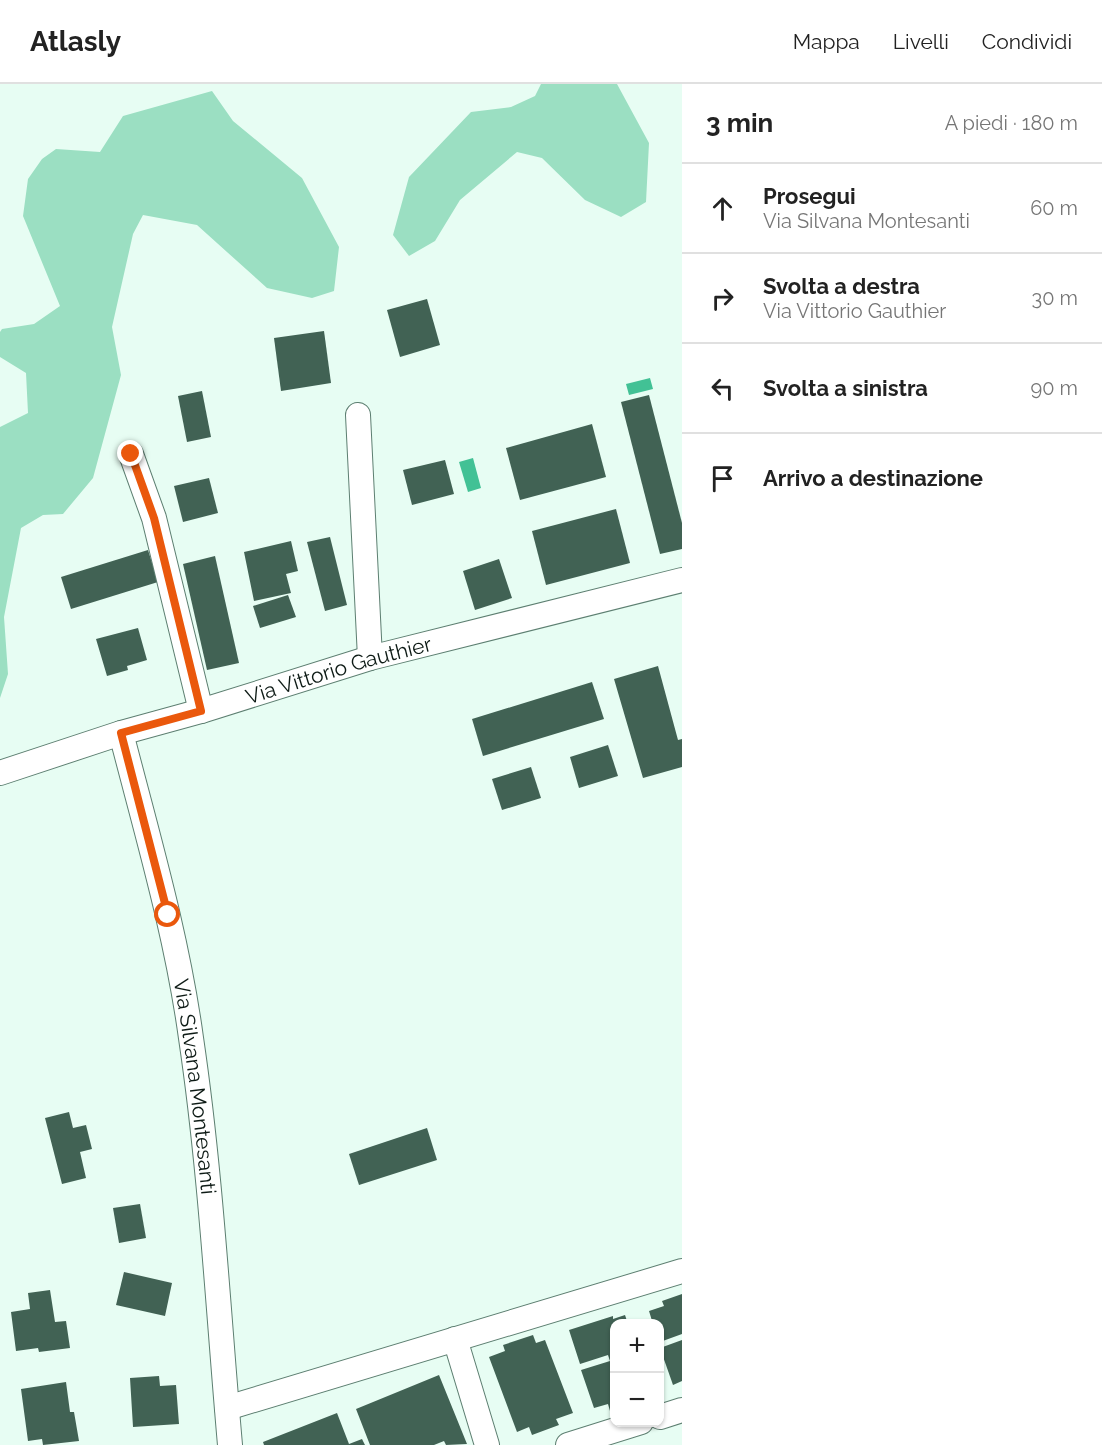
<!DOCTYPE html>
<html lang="it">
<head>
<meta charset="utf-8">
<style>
	body { margin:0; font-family:Raleway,sans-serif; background:#f6f6f6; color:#222 }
	.controls { position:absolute; right:18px; bottom:18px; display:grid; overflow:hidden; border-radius:12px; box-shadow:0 2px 4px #0004 }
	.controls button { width:54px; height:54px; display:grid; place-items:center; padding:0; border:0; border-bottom:2px solid #e0e0e0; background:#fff; color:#222; font:30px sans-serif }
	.stop { position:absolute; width:18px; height:18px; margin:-14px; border:4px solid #ea580c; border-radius:50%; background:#fff }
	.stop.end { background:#ea580c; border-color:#fff; box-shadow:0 2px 6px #0008 }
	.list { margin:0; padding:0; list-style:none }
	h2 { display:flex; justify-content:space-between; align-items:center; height:78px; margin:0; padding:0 24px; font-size:26px }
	h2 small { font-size:20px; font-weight:400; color:#767676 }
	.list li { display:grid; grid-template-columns:39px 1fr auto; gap:18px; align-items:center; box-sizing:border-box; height:90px; padding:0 24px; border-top:2px solid #e0e0e0 }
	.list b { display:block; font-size:22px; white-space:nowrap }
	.list p { margin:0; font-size:20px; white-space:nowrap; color:#767676 }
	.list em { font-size:20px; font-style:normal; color:#767676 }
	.icon { flex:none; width:33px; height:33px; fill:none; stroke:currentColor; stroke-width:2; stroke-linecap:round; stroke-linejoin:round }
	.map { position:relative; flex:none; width:682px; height:1361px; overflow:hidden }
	header { display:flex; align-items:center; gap:36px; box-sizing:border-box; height:84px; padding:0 30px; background:#fff; border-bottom:2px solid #e0e0e0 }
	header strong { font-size:28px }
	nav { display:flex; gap:33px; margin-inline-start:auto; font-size:21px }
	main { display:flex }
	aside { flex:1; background:#fff }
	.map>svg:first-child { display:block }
</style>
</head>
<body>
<header>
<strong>Atlasly</strong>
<nav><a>Mappa</a><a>Livelli</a><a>Condividi</a></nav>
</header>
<main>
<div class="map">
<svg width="682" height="1361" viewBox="0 0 682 1361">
	<rect width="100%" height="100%" fill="#e7fdf3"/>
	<!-- green -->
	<g fill="#9bdfc2">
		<path d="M541,0H617L649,59L646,118L621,133L585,116L542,74L517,68L460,116L435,157L409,172L393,151L409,93L471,28L511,23L535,12Z"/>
		<path d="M212,7L233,37L302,94L339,163L334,207L312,214L267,204L197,141L143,131L133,150L112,243L121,291L93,394L63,430L43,431L21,444L4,533L8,590L0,614V343L28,329L26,289L0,273V248L2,245L34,240L60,222L23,132L28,95L42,75L56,65L100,68L123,32Z"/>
	</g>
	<!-- water -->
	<g fill="#42c195">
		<path d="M650,294L653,305L629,311L626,300Z"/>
		<path d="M473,374L481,404L468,408L459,378Z"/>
	</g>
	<!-- building -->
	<g fill="#416254">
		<path d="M427,215L440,261L400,273L387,226Z"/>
		<path d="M324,247L331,299L281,307L274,254Z"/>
		<path d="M202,307L211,353L187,358L178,312Z"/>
		<path d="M649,311L682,439V465L660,470L621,318Z"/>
		<path d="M592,340L606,393L520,416L506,364Z"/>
		<path d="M445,376L454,410L412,421L403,386Z"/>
		<path d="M209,394L218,429L183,438L174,402Z"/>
		<path d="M616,425L630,479L546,501L532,447Z"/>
		<path d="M330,453L347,521L325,527L307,458Z"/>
		<path d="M291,457L298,487L286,490L291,509L254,517L244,468Z"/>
		<path d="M148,466L158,498L71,525L61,493Z"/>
		<path d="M215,472L239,579L207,586L183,480Z"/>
		<path d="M499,475L512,514L475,526L463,487Z"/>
		<path d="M288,511L296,533L260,544L253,522Z"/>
		<path d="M138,544L147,576L127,582L128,586L107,592L96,555Z"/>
		<path d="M658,582L678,656L682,655V683L643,694L614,595Z"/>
		<path d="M592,598L604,635L483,672L472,635Z"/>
		<path d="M608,661L618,692L579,704L570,673Z"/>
		<path d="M531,683L541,714L502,726L492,695Z"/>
		<path d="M69,1028L73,1044L86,1041L92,1065L80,1068L86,1094L62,1100L45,1034Z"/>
		<path d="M427,1044L437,1076L359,1101L349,1070Z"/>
		<path d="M140,1120L146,1154L119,1159L113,1124Z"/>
		<path d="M124,1188L172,1199L165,1232L116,1221Z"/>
		<path d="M50,1206L55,1238L66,1237L70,1264L39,1268L38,1264L16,1267L11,1228L30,1225L28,1209Z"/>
		<path d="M682,1210V1250L660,1258V1240H653L649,1227L664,1222L662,1217Z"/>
		<path d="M625,1231L628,1240H614V1325L610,1327L608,1320L594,1324L581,1286L610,1277L608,1271L580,1280L569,1246L613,1232V1235Z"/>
		<path d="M533,1251L536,1259L545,1256L573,1329L556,1335L559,1341L532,1351L529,1343L517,1348L489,1273L505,1267L503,1261Z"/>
		<path d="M682,1256V1297L673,1301L660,1264Z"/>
		<path d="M439,1291L467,1360L446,1361L444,1357L434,1361H370L356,1325Z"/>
		<path d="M159,1292L160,1302L176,1301L179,1340L133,1343L130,1294Z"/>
		<path d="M66,1298L70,1328H74L79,1357L43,1361L42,1355L28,1357L21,1305Z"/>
		<path d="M337,1329L349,1360L362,1355L365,1361H264L263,1358Z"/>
	</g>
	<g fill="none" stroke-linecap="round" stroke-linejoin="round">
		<defs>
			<g id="street">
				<path d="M358,331L370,574"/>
				<path d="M131,370L154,434L201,627"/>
				<path id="s1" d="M121,649C147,750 177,851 191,954C211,1089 218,1225 230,1361"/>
				<path id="s2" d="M0,689L121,649L201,627L370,574L682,496"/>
				<path d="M455,1255L487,1361"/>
				<path d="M227,1324L682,1187"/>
				<path d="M660,1333L682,1326"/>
				<path d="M568,1361L641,1338"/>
			</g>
		</defs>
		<!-- street casing -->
		<use href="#street" stroke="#5d7f71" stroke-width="26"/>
		<!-- street -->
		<use href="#street" stroke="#fff" stroke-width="24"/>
	</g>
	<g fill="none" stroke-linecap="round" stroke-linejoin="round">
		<!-- route -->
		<path stroke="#ea580c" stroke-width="8" d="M131,370L154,434L201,627L121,649L168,831"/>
	</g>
	<g text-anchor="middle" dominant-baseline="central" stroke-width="6" stroke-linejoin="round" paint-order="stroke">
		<!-- street labels -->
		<g font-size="21" fill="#0d1a15" stroke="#fff">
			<text stroke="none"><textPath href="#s2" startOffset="354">Via Vittorio Gauthier</textPath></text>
			<text stroke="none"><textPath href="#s1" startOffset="362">Via Silvana Montesanti</textPath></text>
		</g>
	</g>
</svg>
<div class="controls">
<button>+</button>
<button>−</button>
</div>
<div class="stop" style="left:168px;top:831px"></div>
<div class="stop end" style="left:131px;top:370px"></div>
</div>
<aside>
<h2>3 min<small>A piedi · 180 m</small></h2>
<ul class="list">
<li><svg class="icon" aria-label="ahead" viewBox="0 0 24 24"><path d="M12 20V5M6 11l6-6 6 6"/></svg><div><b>Prosegui</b><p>Via Silvana Montesanti</p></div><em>60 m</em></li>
<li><svg class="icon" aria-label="right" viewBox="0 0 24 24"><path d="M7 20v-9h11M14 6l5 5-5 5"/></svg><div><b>Svolta a destra</b><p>Via Vittorio Gauthier</p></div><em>30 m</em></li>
<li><svg class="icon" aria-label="left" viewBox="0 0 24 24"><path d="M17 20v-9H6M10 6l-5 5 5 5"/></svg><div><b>Svolta a sinistra</b></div><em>90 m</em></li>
<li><svg class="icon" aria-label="arrive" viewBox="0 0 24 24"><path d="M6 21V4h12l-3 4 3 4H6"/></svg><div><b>Arrivo a destinazione</b></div></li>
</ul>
</aside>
</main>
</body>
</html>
